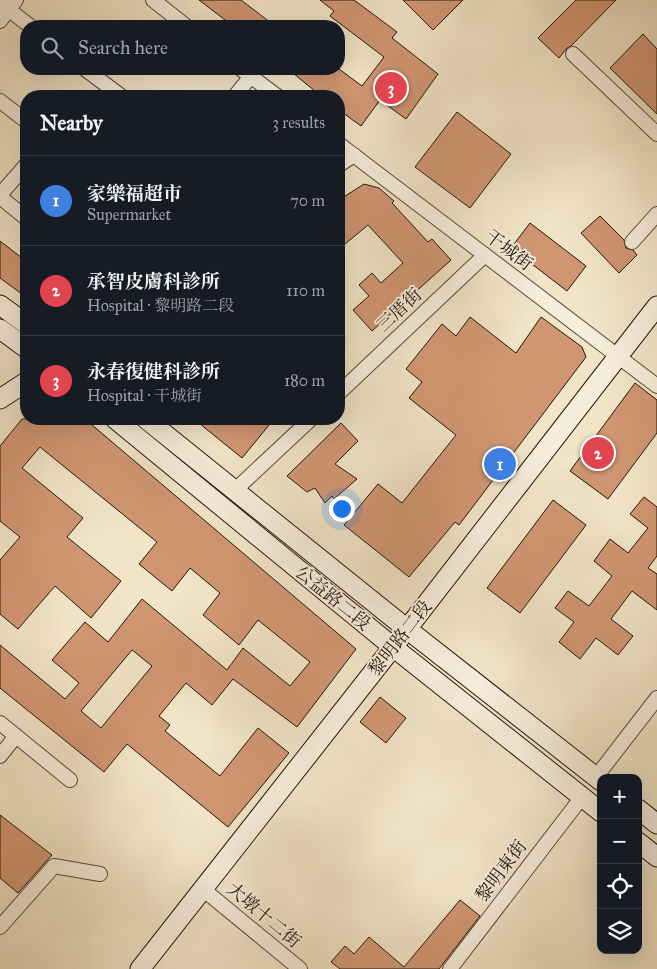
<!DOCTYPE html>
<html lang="en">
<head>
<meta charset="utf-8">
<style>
	body { margin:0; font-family:"IM FELL Great Primer","Noto Serif TC",serif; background:#242831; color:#f1f3f6 }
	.controls { position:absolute; right:15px; bottom:15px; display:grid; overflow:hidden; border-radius:10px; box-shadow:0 5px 20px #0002 }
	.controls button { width:45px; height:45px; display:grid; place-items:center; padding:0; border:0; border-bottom:1px solid #363941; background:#171b24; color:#f1f3f6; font:25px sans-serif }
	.you { position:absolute; left:341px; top:508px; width:18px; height:18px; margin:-12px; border:4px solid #fff; border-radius:50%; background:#1a73e8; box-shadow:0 0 0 8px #1a73e833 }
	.badge { display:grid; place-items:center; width:32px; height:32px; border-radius:50%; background:#c59692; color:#fff; font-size:16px; font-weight:700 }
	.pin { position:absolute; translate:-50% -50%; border:2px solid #fff; box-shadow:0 1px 5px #0006 }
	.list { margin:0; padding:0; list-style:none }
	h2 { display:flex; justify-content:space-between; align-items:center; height:65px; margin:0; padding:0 20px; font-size:21px }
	h2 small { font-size:16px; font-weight:400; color:#9ea1a6 }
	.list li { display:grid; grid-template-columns:32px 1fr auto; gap:15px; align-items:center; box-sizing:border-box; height:90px; padding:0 20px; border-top:1px solid #363941 }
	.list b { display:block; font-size:19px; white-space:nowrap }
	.list p { margin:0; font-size:16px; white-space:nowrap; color:#9ea1a6 }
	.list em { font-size:16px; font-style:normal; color:#9ea1a6 }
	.icon { flex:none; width:28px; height:28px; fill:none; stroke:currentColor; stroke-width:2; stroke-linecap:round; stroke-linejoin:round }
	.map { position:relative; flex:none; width:657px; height:969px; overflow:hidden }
	.search { position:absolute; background:#171b24; box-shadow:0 5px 20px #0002; left:20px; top:20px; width:325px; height:55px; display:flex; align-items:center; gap:12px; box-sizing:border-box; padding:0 18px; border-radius:20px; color:#9ea1a6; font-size:19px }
	.panel { position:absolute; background:#171b24; box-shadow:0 5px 20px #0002; left:20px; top:90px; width:325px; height:335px; border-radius:20px }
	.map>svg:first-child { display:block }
</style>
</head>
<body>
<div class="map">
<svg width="657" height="969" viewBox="0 0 657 969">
	<rect width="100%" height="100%" fill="#f1e4c7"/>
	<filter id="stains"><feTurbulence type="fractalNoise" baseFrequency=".004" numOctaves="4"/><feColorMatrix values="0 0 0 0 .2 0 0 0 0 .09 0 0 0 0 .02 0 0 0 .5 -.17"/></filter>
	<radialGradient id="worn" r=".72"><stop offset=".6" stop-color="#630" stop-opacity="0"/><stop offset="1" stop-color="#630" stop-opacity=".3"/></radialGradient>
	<!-- building -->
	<g fill="#d09672" stroke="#22160a" fill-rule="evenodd">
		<path d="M199,0H241L275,26H233Z"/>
		<path d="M320,0H354L397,32L392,38L438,74L406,119L380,100L361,126L339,110V96H321L288,69H339L362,86L384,57L330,16L334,11Z"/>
		<path d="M403,0H463L433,30Z"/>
		<path d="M576,0H616L571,46L567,48L559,58L538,38Z"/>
		<path d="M643,34L657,49V114L610,68Z"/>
		<path d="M457,112L511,154L470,208L415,167Z"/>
		<path d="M364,184L379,188L394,201L392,203L428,242L432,239L451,260L372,331L353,310L369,296L359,285L372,273L381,283L403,263L368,225L339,249V200Z"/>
		<path d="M600,216L624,240L626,248L633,250L637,255L619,273L581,233Z"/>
		<path d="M530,223L586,266L567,291L511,248Z"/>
		<path d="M0,241L26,261V297L0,278Z"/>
		<path d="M470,317L516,353L541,317L582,347L586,357L459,525L455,522L409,577L344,525L378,484L402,503L456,435L409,398L422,382L406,369L442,324L456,336Z"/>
		<path d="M635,383L657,400V433L608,499L570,471Z"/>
		<path d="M22,419H85L356,649L297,727L233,679L212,705L186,683L159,716L170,725L165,731L220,776L258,728L289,753L228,827L127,744L104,772L0,688V645L65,699L79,683L52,660L85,622L108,642L142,599L227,670L243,648L290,686L310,662L258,620L239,645L203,615L220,593L190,568L172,591L139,564L157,542L40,447L22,468L83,518L67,537L121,581L91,618L55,586L18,629L0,614V560L20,537L0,521V446ZM132,650L152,666L101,728L81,711Z"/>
		<path d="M194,419H274L242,458Z"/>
		<path d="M341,423L358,441L335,464L357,479L334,499L332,496L325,503L315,488L307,492L287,476Z"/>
		<path d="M644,497L657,507V556L648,568L657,574V610L632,591L611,619L633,636L618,655L596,638L580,659L559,642L574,622L555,608L568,591L589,606L612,576L594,561L610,539L628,553L648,528L630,514Z"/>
		<path d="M553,500L586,525L520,613L487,588Z"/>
		<path d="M380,697L406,718L386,743L360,722Z"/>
		<path d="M0,815L52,855L18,893L0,878Z"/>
		<path d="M460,900L480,916L439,969H340L331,962L345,946L354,954L369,937L404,967Z"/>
	</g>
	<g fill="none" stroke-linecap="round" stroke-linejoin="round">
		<defs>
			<g id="street">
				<path d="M153,0L186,26"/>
				<path d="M0,3L30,26"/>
				<path d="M0,21L16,0"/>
				<path d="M573,54L657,134"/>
				<path d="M85,69L121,96"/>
				<path d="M241,69L277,96"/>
				<path d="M235,96L251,76"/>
				<path d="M0,101L26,121"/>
				<path d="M339,144L657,386"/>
				<path d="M339,165L354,155"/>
				<path d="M0,195L26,165"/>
				<path d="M0,197L26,218"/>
				<path d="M632,242L657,214"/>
				<path d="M339,393L485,255"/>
				<path d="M234,491L311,419"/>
				<path d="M0,723L70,780"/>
				<path d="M0,756L16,736"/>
				<path d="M596,777L657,698"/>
				<path d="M204,890L300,969"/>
				<path d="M0,927L54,866L100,874"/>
				<path d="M450,969L582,797"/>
			</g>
			<g id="secondary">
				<path d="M0,305L26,324"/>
				<path d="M0,329L26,348"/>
				<path d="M0,399L26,382"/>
				<path d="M115,419L393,647L601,812"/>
				<path d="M146,419L407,629L601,781"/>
				<path d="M638,809L657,824"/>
				<path d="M638,842L657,857"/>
				<path d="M140,969L407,629L657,306"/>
			</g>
		</defs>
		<!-- street casing -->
		<use href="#street" stroke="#564a39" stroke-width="16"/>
		<!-- secondary casing -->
		<use href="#secondary" stroke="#22160a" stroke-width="21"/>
		<!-- street -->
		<use href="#street" stroke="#f6eddb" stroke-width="14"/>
		<!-- secondary -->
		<use href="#secondary" stroke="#f6eddb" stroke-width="19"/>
	</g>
	<g text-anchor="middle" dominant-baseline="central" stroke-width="4" stroke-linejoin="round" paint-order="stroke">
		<!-- street labels -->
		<g font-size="18" fill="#22160a" stroke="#f6eddb">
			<text transform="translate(509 250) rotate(37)">干城街</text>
			<text transform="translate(399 310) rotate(-43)">三厝街</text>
			<text transform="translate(333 598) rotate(39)">公益路二段</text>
			<text transform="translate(400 638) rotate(-52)">黎明路二段</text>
			<text transform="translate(501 871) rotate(-53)">黎明東街</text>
			<text transform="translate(264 915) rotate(40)">大墩十二街</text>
		</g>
	</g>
	<rect width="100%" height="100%" filter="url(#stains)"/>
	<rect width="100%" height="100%" fill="url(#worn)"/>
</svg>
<div class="controls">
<button>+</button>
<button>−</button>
<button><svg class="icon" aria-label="locate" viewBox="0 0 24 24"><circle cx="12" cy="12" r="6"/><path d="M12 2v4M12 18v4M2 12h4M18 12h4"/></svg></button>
<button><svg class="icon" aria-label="layers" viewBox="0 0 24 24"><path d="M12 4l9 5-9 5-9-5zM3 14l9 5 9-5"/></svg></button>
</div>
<div class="you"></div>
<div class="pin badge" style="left:500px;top:464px;background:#3f7fe0">1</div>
<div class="pin badge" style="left:598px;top:453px;background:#e0444e">2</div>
<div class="pin badge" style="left:391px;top:88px;background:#e0444e">3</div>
<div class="search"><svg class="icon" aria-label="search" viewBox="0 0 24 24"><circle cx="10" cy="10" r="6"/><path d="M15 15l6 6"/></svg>Search here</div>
<section class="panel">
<h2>Nearby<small>3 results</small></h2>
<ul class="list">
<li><span class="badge" style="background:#3f7fe0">1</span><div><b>家樂福超市</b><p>Supermarket</p></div><em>70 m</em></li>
<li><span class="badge" style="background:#e0444e">2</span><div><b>承智皮膚科診所</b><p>Hospital · 黎明路二段</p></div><em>110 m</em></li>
<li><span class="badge" style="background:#e0444e">3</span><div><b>永春復健科診所</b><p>Hospital · 干城街</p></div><em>180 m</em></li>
</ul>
</section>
</div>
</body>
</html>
